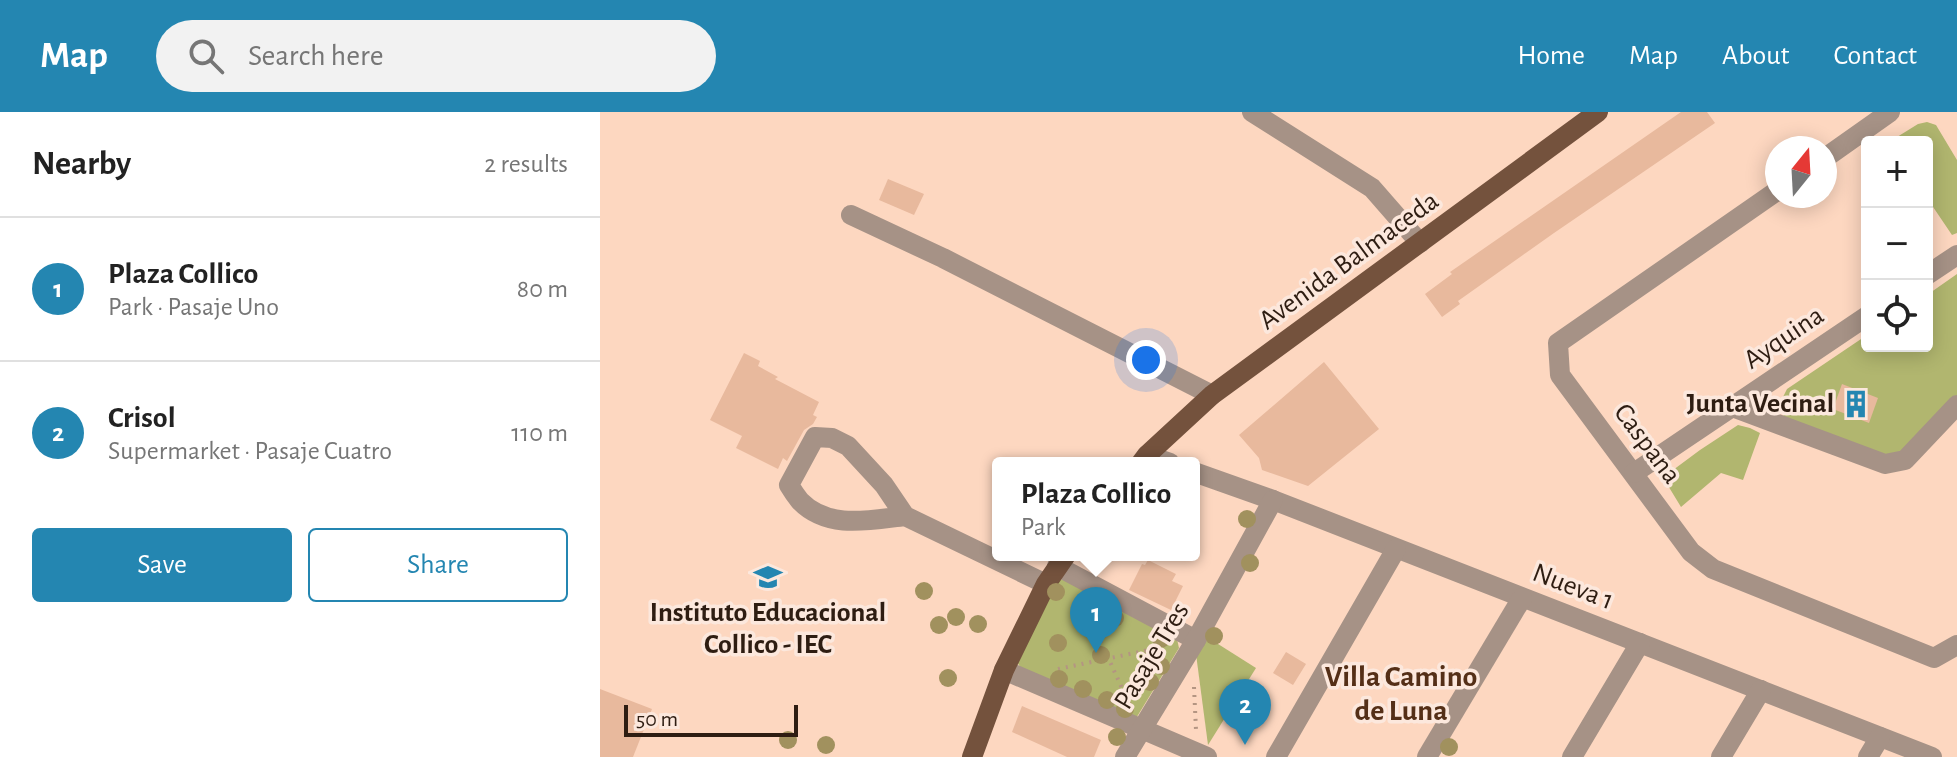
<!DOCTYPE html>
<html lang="en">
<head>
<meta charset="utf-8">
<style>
	body { margin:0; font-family:"Alegreya Sans",sans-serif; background:#f2f2f2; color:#222 }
	.controls { position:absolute; right:24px; top:24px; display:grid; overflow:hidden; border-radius:8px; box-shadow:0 4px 20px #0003 }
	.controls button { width:72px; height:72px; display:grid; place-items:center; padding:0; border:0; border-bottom:2px solid #e0e0e0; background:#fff; color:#222; font:40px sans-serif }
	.compass { position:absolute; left:1165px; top:24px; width:72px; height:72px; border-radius:50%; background:#fff; box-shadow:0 4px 20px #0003; rotate:18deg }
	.scale { position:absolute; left:24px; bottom:20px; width:174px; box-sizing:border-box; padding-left:8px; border:4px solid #2e1d12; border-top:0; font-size:22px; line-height:28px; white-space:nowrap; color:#2e1d12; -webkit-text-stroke:6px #fce8dd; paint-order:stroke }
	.you { position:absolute; left:546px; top:248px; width:28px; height:28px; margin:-20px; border:6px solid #fff; border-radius:50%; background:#1a73e8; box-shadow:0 0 0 12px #1a73e833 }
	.badge { display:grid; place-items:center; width:52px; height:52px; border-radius:50%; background:#2486b1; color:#fff; font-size:26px; font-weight:700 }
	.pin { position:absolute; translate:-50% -66px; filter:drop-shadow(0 2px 4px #0008) }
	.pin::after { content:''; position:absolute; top:42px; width:28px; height:24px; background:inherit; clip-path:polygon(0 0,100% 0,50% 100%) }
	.popup { position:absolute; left:392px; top:345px; width:208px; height:104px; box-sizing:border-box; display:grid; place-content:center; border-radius:8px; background:#fff; filter:drop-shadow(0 2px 6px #0005); font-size:26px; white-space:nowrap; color:#767676 }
	.popup b { font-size:30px; color:#222 }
	.popup::after { content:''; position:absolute; left:50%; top:100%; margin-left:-16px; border:16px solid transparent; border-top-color:#fff }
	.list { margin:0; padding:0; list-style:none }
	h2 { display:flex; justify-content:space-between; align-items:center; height:104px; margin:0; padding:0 32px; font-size:34px }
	h2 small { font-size:26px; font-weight:400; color:#767676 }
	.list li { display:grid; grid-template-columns:52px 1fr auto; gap:24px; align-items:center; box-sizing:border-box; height:144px; padding:0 32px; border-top:2px solid #e0e0e0 }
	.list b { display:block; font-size:30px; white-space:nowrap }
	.list p { margin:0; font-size:26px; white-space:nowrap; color:#767676 }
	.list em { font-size:26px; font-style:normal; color:#767676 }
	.actions { display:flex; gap:16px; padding:24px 32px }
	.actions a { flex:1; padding:18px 0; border:2px solid #2486b1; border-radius:8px; text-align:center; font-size:28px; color:#2486b1 }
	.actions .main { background:#2486b1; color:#fff }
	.icon { flex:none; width:44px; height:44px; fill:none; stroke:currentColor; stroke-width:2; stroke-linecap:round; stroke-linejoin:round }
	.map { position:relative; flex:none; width:1357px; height:645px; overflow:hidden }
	header { display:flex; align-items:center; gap:48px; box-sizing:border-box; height:112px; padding:0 40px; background:#2486b1; color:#fff }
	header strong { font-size:38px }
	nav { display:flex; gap:44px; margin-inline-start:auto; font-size:28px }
	.search { width:560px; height:72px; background:#f2f2f2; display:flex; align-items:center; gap:20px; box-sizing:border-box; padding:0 28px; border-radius:44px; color:#767676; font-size:30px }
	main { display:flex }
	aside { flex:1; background:#fff }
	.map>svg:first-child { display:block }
</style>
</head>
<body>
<header>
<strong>Map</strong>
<div class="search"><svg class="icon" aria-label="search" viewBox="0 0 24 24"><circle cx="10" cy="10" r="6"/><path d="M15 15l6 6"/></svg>Search here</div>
<nav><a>Home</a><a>Map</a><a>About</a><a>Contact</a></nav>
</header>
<main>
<aside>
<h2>Nearby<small>2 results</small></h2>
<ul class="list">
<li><span class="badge">1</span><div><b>Plaza Collico</b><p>Park · Pasaje Uno</p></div><em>80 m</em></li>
<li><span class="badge">2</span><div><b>Crisol</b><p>Supermarket · Pasaje Cuatro</p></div><em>110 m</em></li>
</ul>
<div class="actions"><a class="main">Save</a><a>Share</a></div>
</aside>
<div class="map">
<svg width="1357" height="645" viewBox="0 0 1357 645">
	<rect width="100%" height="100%" fill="#fdd7c0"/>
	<!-- green -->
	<g fill="#b1b66f">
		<path d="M1327,10L1336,13L1357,48V121L1352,123L1327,86V30H1289L1318,12Z"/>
		<path d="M1357,162V293L1304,349L1185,307L1179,293L1187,277L1267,223V234H1327V183Z"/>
		<path d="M1138,313L1150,316L1160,321L1143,368L1121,361L1081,395L1067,372L1069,361L1100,338Z"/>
		<path d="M467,466L577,527L579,536L535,608L423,560L414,545L453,470Z"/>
		<path d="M607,525L656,556L608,633L596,542Z"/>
	</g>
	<!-- building -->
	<g fill="#e8b99d">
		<path d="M1081,0H1107L1115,11L954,121L858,189L860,192L842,205L825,182L852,162L850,160Z"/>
		<path d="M288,67L324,82L314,103L279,88Z"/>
		<path d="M144,241L160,249L158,254L178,265L175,267L219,290L213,303L217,305L213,312L204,318L187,349L183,346L178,357L136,336L142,324L110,308Z"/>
		<path d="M724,250L779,317L708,374L662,358L659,346L639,323Z"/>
		<path d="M1242,272L1278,286L1269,311L1233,297Z"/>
		<path d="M548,448L576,462L572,469L583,474L571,498L529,478L542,452L545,453Z"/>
		<path d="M686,540L706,552L693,573L673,561Z"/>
		<path d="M0,577L52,597L33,645H0Z"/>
		<path d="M422,594L501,628L494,645H467L412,620Z"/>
	</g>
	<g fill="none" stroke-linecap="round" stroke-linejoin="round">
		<!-- path -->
		<g stroke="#b49582" stroke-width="4" stroke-dasharray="2 6" stroke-linecap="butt">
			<path d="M484,493L527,587"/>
			<path d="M458,557L563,535"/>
			<path d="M594,575L596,618"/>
		</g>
		<!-- minor -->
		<g stroke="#a69286" stroke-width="20">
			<path d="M652,0L772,76L820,131"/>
			<path d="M1225,46L1290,0"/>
			<path d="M1177,79L958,231L960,263L1091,440L1113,457L1334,546L1357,533"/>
			<path d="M251,103L343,146L612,283"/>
			<path d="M1327,163L1357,143"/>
			<path d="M1132,295L1285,352L1305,348L1357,293"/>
			<path d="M547,343L570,351"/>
			<path d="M594,360L673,388L1332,645"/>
			<path d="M1034,361L1267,204"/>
			<path d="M305,404C270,408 228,418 200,389C196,384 192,378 189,373L215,325L232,326L248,334L284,373L305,404L446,472"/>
			<path d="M457,454L596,528"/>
			<path d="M404,558L607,645"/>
			<path d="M525,645L596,528L673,388"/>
			<path d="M676,645L796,437"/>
			<path d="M827,645L922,486"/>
			<path d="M972,645L1040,531"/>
			<path d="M1121,645L1161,578"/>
			<path d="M1268,645L1280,625"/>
		</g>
		<!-- major -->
		<g stroke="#74523d" stroke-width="20">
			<path d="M541,351L547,343L612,283L998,0"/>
			<path d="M372,645L404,558L446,472L466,443"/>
		</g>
	</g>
	<!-- trees -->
	<g fill="#a1915e">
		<circle cx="647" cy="407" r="9"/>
		<circle cx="650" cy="451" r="9"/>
		<circle cx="324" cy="479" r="9"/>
		<circle cx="456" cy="480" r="9"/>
		<circle cx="499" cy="495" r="9"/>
		<circle cx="356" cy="505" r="9"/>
		<circle cx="515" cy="506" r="9"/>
		<circle cx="378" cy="512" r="9"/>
		<circle cx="339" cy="513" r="9"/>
		<circle cx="614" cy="524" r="9"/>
		<circle cx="561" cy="527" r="9"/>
		<circle cx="458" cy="531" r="9"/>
		<circle cx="501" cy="543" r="9"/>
		<circle cx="561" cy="554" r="9"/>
		<circle cx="348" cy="566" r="9"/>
		<circle cx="459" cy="567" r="9"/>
		<circle cx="550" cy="570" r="9"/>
		<circle cx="483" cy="577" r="9"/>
		<circle cx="638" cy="584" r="9"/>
		<circle cx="507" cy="588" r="9"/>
		<circle cx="525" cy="597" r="9"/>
		<circle cx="517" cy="625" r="9"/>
		<circle cx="188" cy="628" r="9"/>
		<circle cx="226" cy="633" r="9"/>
		<circle cx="849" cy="635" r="9"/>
	</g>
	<!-- icons -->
	<defs>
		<symbol id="building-bare" viewBox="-9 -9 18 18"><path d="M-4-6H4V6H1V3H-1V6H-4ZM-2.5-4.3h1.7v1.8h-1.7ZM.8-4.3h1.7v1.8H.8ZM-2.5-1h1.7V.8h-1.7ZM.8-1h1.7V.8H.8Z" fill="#2486b1" stroke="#fce8dd" stroke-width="2.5" paint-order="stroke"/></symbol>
		<symbol id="school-bare" viewBox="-9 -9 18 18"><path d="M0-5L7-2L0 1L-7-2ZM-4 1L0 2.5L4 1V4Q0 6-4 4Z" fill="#2486b1" stroke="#fce8dd" stroke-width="2.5" paint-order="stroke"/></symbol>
	</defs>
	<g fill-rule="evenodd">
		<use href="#building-bare" x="1236" y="272" width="40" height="40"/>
		<use href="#school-bare" x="148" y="445" width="40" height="40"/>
	</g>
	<g text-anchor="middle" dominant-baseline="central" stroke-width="7" stroke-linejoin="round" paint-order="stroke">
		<!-- street labels -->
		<g font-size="28" fill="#2e1d12" stroke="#fce8dd">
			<text transform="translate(749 149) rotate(-36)">Avenida Balmaceda</text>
			<text transform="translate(1184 226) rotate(-34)">Ayquina</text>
			<text transform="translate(1047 332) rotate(53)">Caspana</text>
			<text transform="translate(973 475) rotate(21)">Nueva 1</text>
			<text transform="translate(552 544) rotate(-59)">Pasaje Tres</text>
		</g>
		<!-- poi labels -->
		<g font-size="28" font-weight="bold" fill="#2e1d12" stroke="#fce8dd" text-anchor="end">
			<text x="1234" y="292">Junta Vecinal</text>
			<text x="168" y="501" text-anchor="middle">Instituto Educacional<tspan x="168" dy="32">Collico - IEC</tspan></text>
		</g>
		<!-- neighbourhood labels -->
		<g font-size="30" font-weight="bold" fill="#542f17" stroke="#fce8dd">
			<text x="801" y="565">Villa Camino<tspan x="801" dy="34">de Luna</tspan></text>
		</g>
	</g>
</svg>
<div class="controls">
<button>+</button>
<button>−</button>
<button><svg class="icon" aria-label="locate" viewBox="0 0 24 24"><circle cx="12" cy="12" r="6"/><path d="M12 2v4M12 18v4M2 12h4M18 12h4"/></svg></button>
</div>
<svg class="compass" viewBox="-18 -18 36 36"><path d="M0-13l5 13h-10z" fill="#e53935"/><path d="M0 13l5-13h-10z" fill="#767676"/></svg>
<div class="scale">50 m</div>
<div class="you"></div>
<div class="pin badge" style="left:496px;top:541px">1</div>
<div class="popup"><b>Plaza Collico</b>Park</div>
<div class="pin badge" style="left:645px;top:633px">2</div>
</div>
</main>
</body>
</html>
